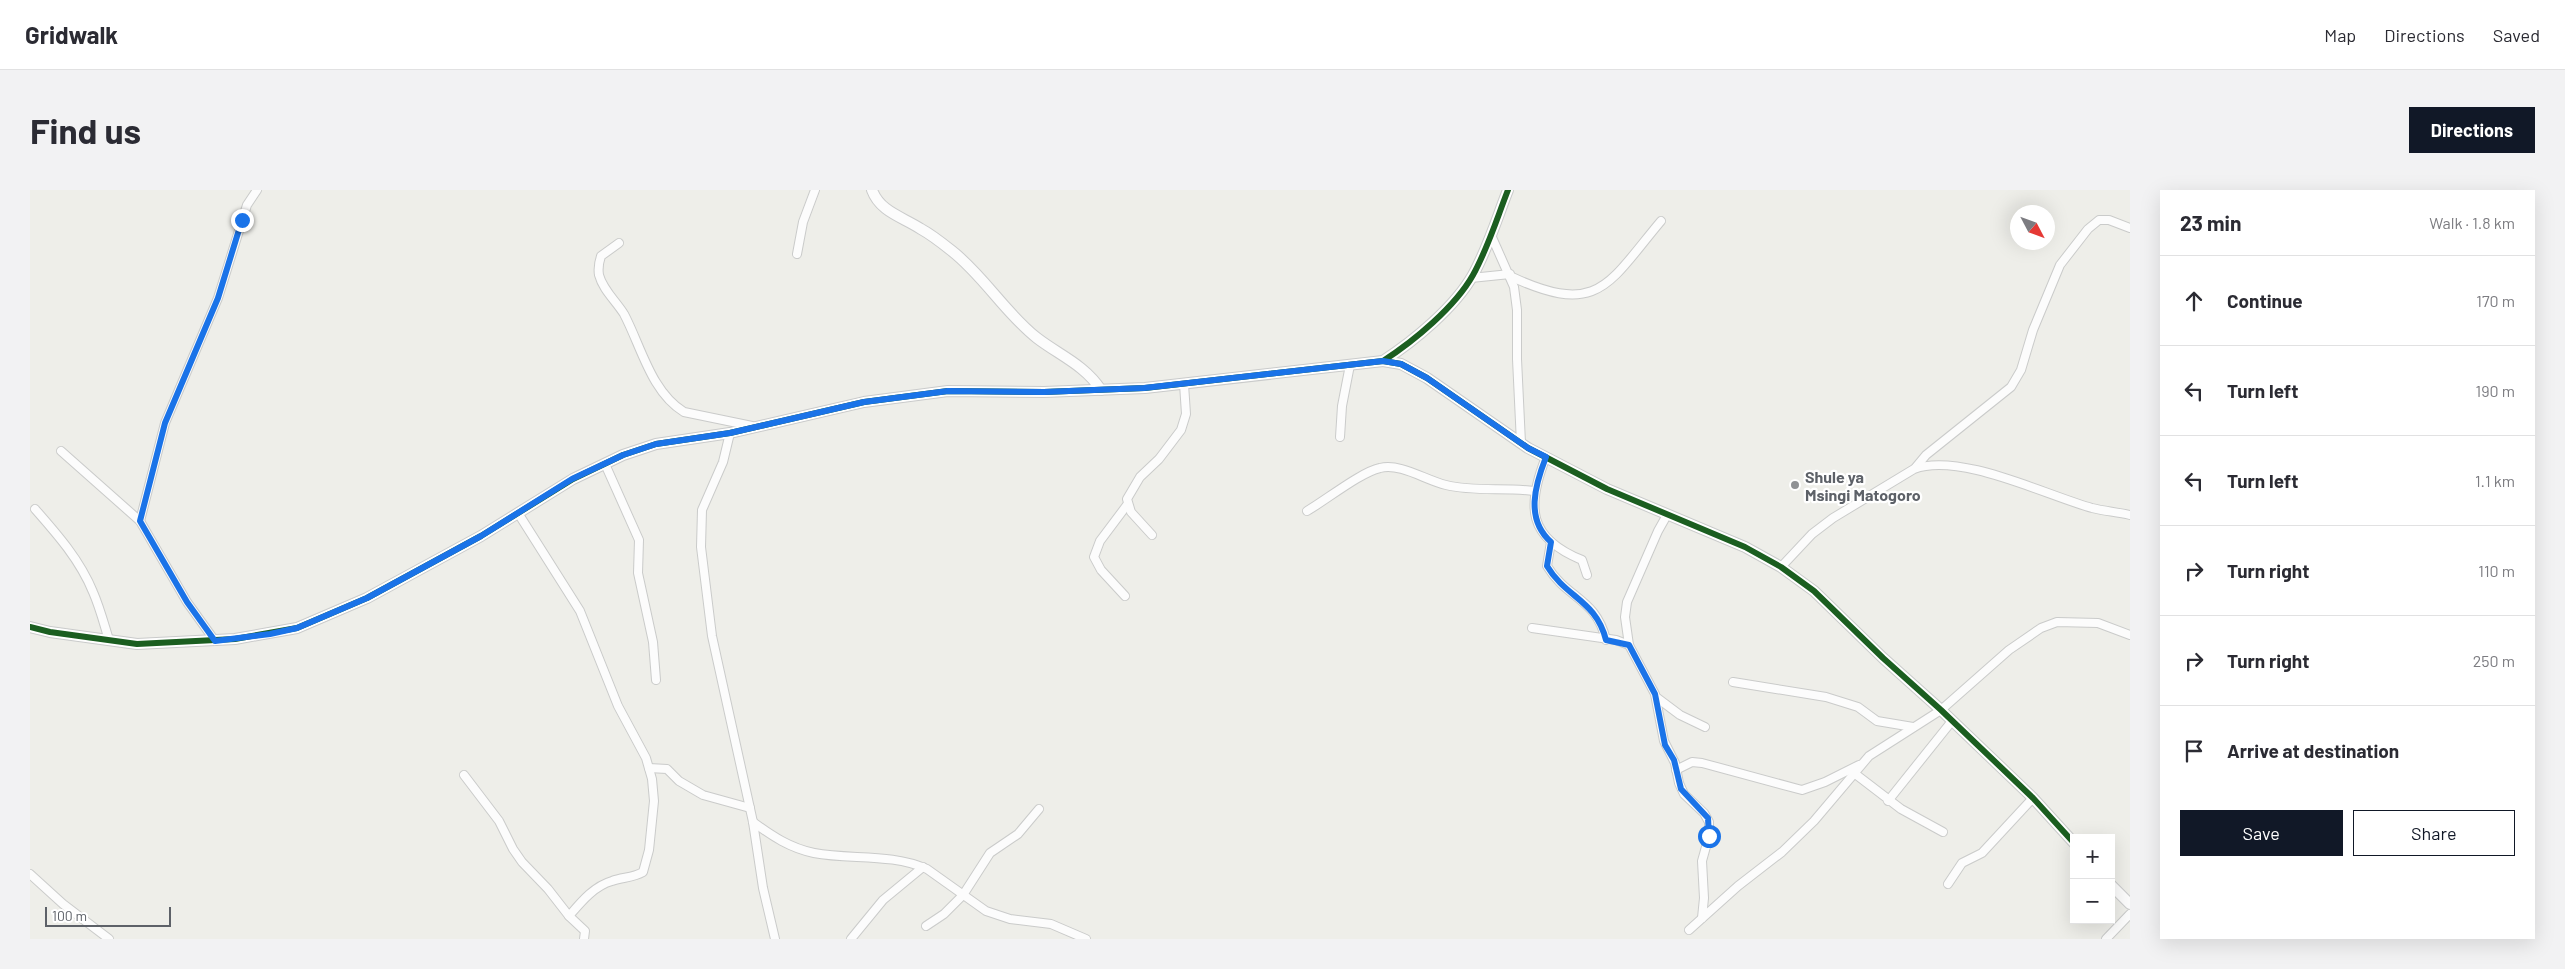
<!DOCTYPE html>
<html lang="en">
<head>
<meta charset="utf-8">
<style>
	body { margin:0; font-family:Barlow,sans-serif; background:#f2f2f3; color:#2b2b33 }
	.controls { position:absolute; right:15px; bottom:15px; display:grid; overflow:hidden; border-radius:0px; box-shadow:0 5px 20px #0002 }
	.controls button { width:45px; height:45px; display:grid; place-items:center; padding:0; border:0; border-bottom:1px solid #e1e1e2; background:#fff; color:#2b2b33; font:25px sans-serif }
	.compass { position:absolute; left:1980px; top:15px; width:45px; height:45px; border-radius:50%; background:#fff; box-shadow:0 5px 20px #0002; rotate:131deg }
	.scale { position:absolute; left:15px; bottom:12px; width:126px; box-sizing:border-box; padding-left:5px; border:2px solid #5d6168; border-top:0; font-size:14px; line-height:18px; white-space:nowrap; color:#5d6168; -webkit-text-stroke:4px #fff; paint-order:stroke }
	.stop { position:absolute; width:15px; height:15px; margin:-11px; border:4px solid #1a73e8; border-radius:50%; background:#fff }
	.stop.end { background:#1a73e8; border-color:#fff; box-shadow:0 1px 5px #0008 }
	.list { margin:0; padding:0; list-style:none }
	h2 { display:flex; justify-content:space-between; align-items:center; height:65px; margin:0; padding:0 20px; font-size:21px }
	h2 small { font-size:16px; font-weight:400; color:#7c7c81 }
	.list li { display:grid; grid-template-columns:32px 1fr auto; gap:15px; align-items:center; box-sizing:border-box; height:90px; padding:0 20px; border-top:1px solid #e1e1e2 }
	.list b { display:block; font-size:19px; white-space:nowrap }
	.list em { font-size:16px; font-style:normal; color:#7c7c81 }
	.actions { display:flex; gap:10px; padding:15px 20px }
	.actions a { flex:1; padding:11px 0; border:1px solid #111827; border-radius:0px; text-align:center; font-size:18px; color:#111827 }
	.actions .main { background:#111827; color:#fff }
	.icon { flex:none; width:28px; height:28px; fill:none; stroke:currentColor; stroke-width:2; stroke-linecap:round; stroke-linejoin:round }
	.map { position:relative; flex:none; width:2100px; height:749px; overflow:hidden; border-radius:0px }
	header { display:flex; align-items:center; gap:30px; box-sizing:border-box; height:70px; padding:0 25px; background:#fff; border-bottom:1px solid #e1e1e2 }
	header strong { font-size:24px }
	nav { display:flex; gap:28px; margin-inline-start:auto; font-size:18px }
	.intro { display:flex; align-items:center; justify-content:space-between; box-sizing:border-box; height:120px; padding:0 30px }
	h1 { margin:0; font-size:35px }
	.button { padding:12px 22px; border-radius:0px; background:#111827; color:#fff; font-size:18px; font-weight:700 }
	main { display:flex; gap:30px; padding:0 30px }
	aside { flex:1; background:#fff; border-radius:0px; box-shadow:0 5px 20px #0002 }
	.map>svg:first-child { display:block }
</style>
</head>
<body>
<header>
<strong>Gridwalk</strong>
<nav><a>Map</a><a>Directions</a><a>Saved</a></nav>
</header>
<div class="intro"><h1>Find us</h1><a class="button">Directions</a></div>
<main>
<div class="map">
<svg width="2100" height="749" viewBox="0 0 2100 749">
	<rect width="100%" height="100%" fill="#eeeee9"/>
	<g fill="none" stroke-linecap="round" stroke-linejoin="round">
		<defs>
			<g id="street">
				<path d="M1461,45L1484,97L1487,120V169L1491,253"/>
				<path d="M589,53L571,66C569,72 568,79 569,85C573,100 586,111 594,124C611,156 621,202 654,222L722,236"/>
				<path d="M767,64L773,32L785,0"/>
				<path d="M1482,87C1569,127 1578,94 1631,31"/>
				<path d="M1441,88L1480,84"/>
				<path d="M700,243L693,272L672,320L671,357L682,446L723,632L733,698L745,749"/>
				<path d="M1310,247L1312,216L1320,175"/>
				<path d="M31,261L110,331L157,412L185,451"/>
				<path d="M1516,267C1496,317 1498,348 1552,370L1557,385"/>
				<path d="M575,274L609,350L608,383L623,452L626,490"/>
				<path d="M1886,277L1896,265L1981,197L1991,180L2003,140L2030,75L2058,39L2069,30H2079L2100,38"/>
				<path d="M5,319C27,344 50,370 63,402C70,418 74,434 79,450"/>
				<path d="M1277,321C1296,310 1331,282 1350,278C1371,273 1395,290 1416,295C1444,302 1474,297 1504,301"/>
				<path d="M488,323L550,421L588,516L616,568L622,589L624,611L619,660L613,682C603,688 593,687 582,691C564,696 551,712 539,726"/>
				<path d="M1637,325L1628,341L1597,412L1595,427L1599,455L1625,504L1634,551L1645,573L1649,593L1654,604L1674,623L1679,632V646L1672,671L1674,708L1672,728"/>
				<path d="M110,331L135,233L188,108L217,15L227,0"/>
				<path d="M1122,345L1101,322L1097,309L1110,287L1129,269L1151,240L1156,224L1154,194"/>
				<path d="M1521,352L1517,376C1537,409 1566,408 1576,450"/>
				<path d="M1751,377L1782,344L1803,328L1884,279C1930,262 2015,305 2062,318C2074,321 2087,322 2100,325"/>
				<path d="M1095,406L1071,380L1064,367L1070,351L1097,315"/>
				<path d="M1502,438L1586,450L1599,455"/>
				<path d="M1703,492L1796,507L1828,517L1847,531L1883,537"/>
				<path d="M1626,507L1650,525L1675,537"/>
				<path d="M619,578L637,579L649,591L673,605L720,618"/>
				<path d="M1646,580L1662,572L1672,573L1772,600L1795,592L1829,575"/>
				<path d="M1824,583L1871,619L1913,642"/>
				<path d="M434,585L469,631L483,659L492,672L518,699L539,726L555,741L554,749"/>
				<path d="M1858,611L1922,531"/>
				<path d="M723,632C742,646 760,658 784,663C821,670 861,663 897,679L956,721L980,729L1021,734L1056,749"/>
				<path d="M0,684L33,714L79,749"/>
				<path d="M1918,694L1932,673L1952,663L2003,608"/>
				<path d="M896,736L914,724L933,705L960,663L988,644L1009,619"/>
				<path d="M1659,740L1708,696L1752,662L1784,631L1839,566L1911,520L1979,460L2011,438L2027,432L2068,433L2100,445"/>
				<path d="M821,749L853,710L893,677"/>
				<path d="M2076,749L2100,724"/>
			</g>
			<g id="secondary">
				<path d="M842,0C850,22 873,27 891,39C902,45 912,53 922,61C954,86 975,123 1007,148C1029,165 1055,175 1071,200"/>
				<path d="M1353,171L1371,174L1397,188L1498,258L1577,299L1715,357L1751,377L1784,401L1853,468L1911,520L2003,608L2044,653"/>
				<path d="M0,437L20,442L107,454L205,449L267,438L337,408L451,346L543,289L593,265L626,254L700,243L834,212L918,201L1014,202L1115,198L1353,171C1384,151 1425,117 1443,85C1458,58 1467,28 1478,0"/>
				<path d="M2081,695L2100,714"/>
			</g>
		</defs>
		<!-- street casing -->
		<use href="#street" stroke="#cacbca" stroke-width="10"/>
		<!-- secondary casing -->
		<use href="#secondary" stroke="#cacbcb" stroke-width="12"/>
		<!-- street -->
		<use href="#street" stroke="#fcfcfc" stroke-width="8"/>
		<!-- secondary -->
		<use href="#secondary" stroke="#fcfcfc" stroke-width="10"/>
		<defs>
			<g id="cycleway">
				<path d="M1353,171L1371,174L1397,188L1498,258L1577,299L1715,357L1751,377L1784,401L1853,468L1911,520L2003,608L2044,653"/>
				<path d="M0,437L20,442L107,454L205,449L267,438L337,408L451,346L543,289L593,265L626,254L700,243L834,212L918,201L1014,202L1115,198L1353,171C1384,151 1425,117 1443,85C1458,58 1467,28 1478,0"/>
			</g>
		</defs>
		<!-- cycleway casing -->
		<use href="#cycleway" stroke="#fff" stroke-width="9"/>
		<!-- cycleway -->
		<use href="#cycleway" stroke="#1b5e20" stroke-width="6"/>
	</g>
	<g fill="none" stroke-linecap="round" stroke-linejoin="round">
		<!-- route -->
		<path stroke="#1a73e8" stroke-width="6" d="M212,30L188,108L135,233L110,331L157,412L185,451L240,444L267,438L337,408L451,346L542,289L593,265L626,254L700,243L834,212L918,201L1014,202L1114,198L1353,171L1371,174L1397,188L1498,258L1516,267C1505,295 1495,329 1521,352L1517,376C1536,408 1566,410 1576,450L1599,455L1625,504L1635,555L1644,570L1651,599L1678,628L1679,646"/>
	</g>
	<!-- markers -->
	<circle fill="#909295" stroke="#fff" stroke-width="2" cx="1765" cy="295" r="5"/>
	<g text-anchor="middle" dominant-baseline="central" stroke-width="4.5" stroke-linejoin="round" paint-order="stroke">
		<!-- poi labels -->
		<g font-size="16" font-weight="bold" fill="#5d6168" stroke="#fff" text-anchor="start">
			<text x="1775" y="286">Shule ya<tspan x="1775" dy="18">Msingi Matogoro</tspan></text>
		</g>
	</g>
</svg>
<div class="controls">
<button>+</button>
<button>−</button>
</div>
<svg class="compass" viewBox="-18 -18 36 36"><path d="M0-13l5 13h-10z" fill="#e53935"/><path d="M0 13l5-13h-10z" fill="#7c7c81"/></svg>
<div class="scale">100 m</div>
<div class="stop" style="left:1679px;top:646px"></div>
<div class="stop end" style="left:212px;top:30px"></div>
</div>
<aside>
<h2>23 min<small>Walk · 1.8 km</small></h2>
<ul class="list">
<li><svg class="icon" aria-label="ahead" viewBox="0 0 24 24"><path d="M12 20V5M6 11l6-6 6 6"/></svg><div><b>Continue</b></div><em>170 m</em></li>
<li><svg class="icon" aria-label="left" viewBox="0 0 24 24"><path d="M17 20v-9H6M10 6l-5 5 5 5"/></svg><div><b>Turn left</b></div><em>190 m</em></li>
<li><svg class="icon" aria-label="left" viewBox="0 0 24 24"><path d="M17 20v-9H6M10 6l-5 5 5 5"/></svg><div><b>Turn left</b></div><em>1.1 km</em></li>
<li><svg class="icon" aria-label="right" viewBox="0 0 24 24"><path d="M7 20v-9h11M14 6l5 5-5 5"/></svg><div><b>Turn right</b></div><em>110 m</em></li>
<li><svg class="icon" aria-label="right" viewBox="0 0 24 24"><path d="M7 20v-9h11M14 6l5 5-5 5"/></svg><div><b>Turn right</b></div><em>250 m</em></li>
<li><svg class="icon" aria-label="arrive" viewBox="0 0 24 24"><path d="M6 21V4h12l-3 4 3 4H6"/></svg><div><b>Arrive at destination</b></div></li>
</ul>
<div class="actions"><a class="main">Save</a><a>Share</a></div>
</aside>
</main>
</body>
</html>
